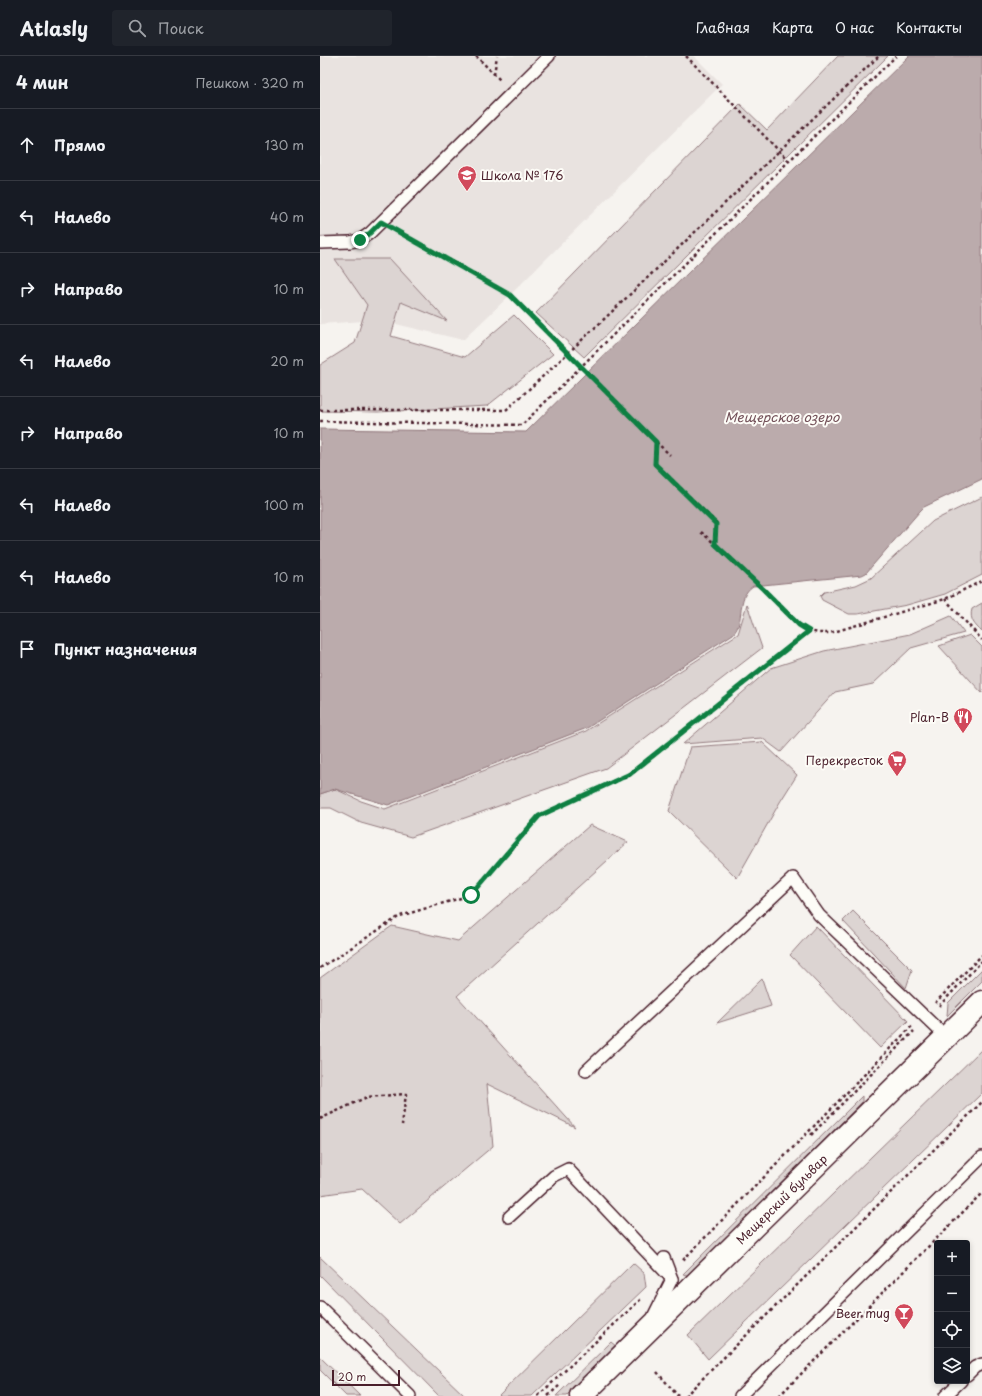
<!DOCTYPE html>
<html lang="ru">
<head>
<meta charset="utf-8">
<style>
	body { margin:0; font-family:"Playpen Sans",sans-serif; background:#20242c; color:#f1f3f6 }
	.controls { position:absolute; right:12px; bottom:12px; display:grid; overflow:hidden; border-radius:4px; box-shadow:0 2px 6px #0003 }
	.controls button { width:36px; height:36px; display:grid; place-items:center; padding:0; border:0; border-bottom:1px solid #363941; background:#171b24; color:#f1f3f6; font:20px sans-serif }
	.scale { position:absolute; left:12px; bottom:10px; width:68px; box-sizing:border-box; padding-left:4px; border:2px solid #4a1f2b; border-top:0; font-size:11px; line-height:14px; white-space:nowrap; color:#4a1f2b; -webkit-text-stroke:3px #fdfcf7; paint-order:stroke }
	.stop { position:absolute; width:12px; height:12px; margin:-9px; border:3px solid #0b8043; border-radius:50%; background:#fff }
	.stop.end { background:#0b8043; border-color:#fff; box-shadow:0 1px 4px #0008 }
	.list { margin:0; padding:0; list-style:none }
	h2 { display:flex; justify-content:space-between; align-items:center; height:52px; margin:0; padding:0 16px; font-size:17px }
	h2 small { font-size:13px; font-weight:400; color:#9ea1a6 }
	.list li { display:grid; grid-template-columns:26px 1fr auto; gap:12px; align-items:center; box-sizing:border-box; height:72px; padding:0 16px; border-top:1px solid #363941 }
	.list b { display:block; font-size:15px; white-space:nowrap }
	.list em { font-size:13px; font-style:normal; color:#9ea1a6 }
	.icon { flex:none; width:22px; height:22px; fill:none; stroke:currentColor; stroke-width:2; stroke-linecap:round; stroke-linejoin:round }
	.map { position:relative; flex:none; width:662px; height:1340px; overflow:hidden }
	header { display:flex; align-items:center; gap:24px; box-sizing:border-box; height:56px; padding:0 20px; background:#171b24; border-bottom:1px solid #363941 }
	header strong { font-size:19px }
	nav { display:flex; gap:22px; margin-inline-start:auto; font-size:14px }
	.search { width:280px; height:36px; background:#20242c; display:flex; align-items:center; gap:10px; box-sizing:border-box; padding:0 14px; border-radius:4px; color:#9ea1a6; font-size:15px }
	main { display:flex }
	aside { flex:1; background:#171b24 }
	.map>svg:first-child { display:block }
</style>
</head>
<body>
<header>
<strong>Atlasly</strong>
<div class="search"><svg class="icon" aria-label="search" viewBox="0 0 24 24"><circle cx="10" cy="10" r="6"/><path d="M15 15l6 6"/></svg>Поиск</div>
<nav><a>Главная</a><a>Карта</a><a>О нас</a><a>Контакты</a></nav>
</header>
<main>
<aside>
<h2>4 мин<small>Пешком · 320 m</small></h2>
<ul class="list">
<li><svg class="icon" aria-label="ahead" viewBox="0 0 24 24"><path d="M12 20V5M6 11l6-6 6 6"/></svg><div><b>Прямо</b></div><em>130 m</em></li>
<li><svg class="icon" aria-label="left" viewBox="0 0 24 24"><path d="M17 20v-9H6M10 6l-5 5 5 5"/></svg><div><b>Налево</b></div><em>40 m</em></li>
<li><svg class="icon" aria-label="right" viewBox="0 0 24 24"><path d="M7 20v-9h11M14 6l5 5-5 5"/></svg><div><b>Направо</b></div><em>10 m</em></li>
<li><svg class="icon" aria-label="left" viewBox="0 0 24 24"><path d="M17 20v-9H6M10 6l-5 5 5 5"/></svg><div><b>Налево</b></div><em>20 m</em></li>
<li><svg class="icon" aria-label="right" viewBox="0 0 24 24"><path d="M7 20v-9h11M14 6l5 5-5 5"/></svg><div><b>Направо</b></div><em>10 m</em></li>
<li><svg class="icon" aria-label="left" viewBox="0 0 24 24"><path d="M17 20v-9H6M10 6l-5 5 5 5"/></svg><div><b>Налево</b></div><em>100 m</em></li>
<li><svg class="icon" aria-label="left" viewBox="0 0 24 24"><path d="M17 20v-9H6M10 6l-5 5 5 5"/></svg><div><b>Налево</b></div><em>10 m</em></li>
<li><svg class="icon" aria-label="arrive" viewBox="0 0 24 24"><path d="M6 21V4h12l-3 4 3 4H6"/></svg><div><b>Пункт назначения</b></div></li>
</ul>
</aside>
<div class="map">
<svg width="662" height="1340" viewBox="0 0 662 1340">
	<rect width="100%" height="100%" fill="#f6f3ef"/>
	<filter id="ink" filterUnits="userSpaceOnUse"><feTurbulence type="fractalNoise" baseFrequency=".025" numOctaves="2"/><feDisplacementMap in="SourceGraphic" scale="8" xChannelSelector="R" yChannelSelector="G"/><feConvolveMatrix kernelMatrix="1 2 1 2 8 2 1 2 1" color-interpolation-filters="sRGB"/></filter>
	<g filter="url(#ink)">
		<!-- built -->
		<path fill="#e9e3e0" d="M0,0H374L402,28L190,239L143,284L59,264L0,268Z"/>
		<!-- green -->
		<g fill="#dcd4d2" stroke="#937a7e">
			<path d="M518,0H568L264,301L216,257L420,48L447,74Z"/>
			<path d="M15,203H70L127,265L81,246L71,280L145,301L194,259L233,298L167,350L58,356L0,355V309L35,287L47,249Z"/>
			<path d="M662,441V519L625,538L587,549L538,558H529L502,544L500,540L504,536L536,529L551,522L613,465Z"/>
			<path d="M662,547V576C655,569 649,564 652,553Z"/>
			<path d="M427,548L442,592L286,712L91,781L41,767L11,752H0V738L15,733L41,745L65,753L266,675L418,578Z"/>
			<path d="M631,560L644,577L591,592L553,628L515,636L461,696L442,682L363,688L451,612L504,595L590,578Z"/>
			<path d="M650,579L662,591V637L619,590Z"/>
			<path d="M442,686L477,719L460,746L417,822L349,755L370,691Z"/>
			<path d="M270,769L308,786L137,940L255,1071L167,1028L173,1090L80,1168L42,1133L0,1139V922L72,870L138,885Z"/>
			<path d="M533,855L592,914L586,932L523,865Z"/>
			<path d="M496,870L588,965L560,992L470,899Z"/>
			<path d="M662,913V925L627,960L628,947Z"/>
			<path d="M442,923L451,950L397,967Z"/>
			<path d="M662,993V1037L388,1303L368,1279Z"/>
			<path d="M542,1040V1046L370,1220L363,1218Z"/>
			<path d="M0,1201L145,1340H119L0,1219Z"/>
			<path d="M313,1207L324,1217L326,1231L212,1340H178Z"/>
			<path d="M291,1286L298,1292L247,1340H236Z"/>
			<path d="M0,1301L40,1340H26L0,1314Z"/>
		</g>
		<!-- water -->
		<path fill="#bbabac" stroke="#8e7378" d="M589,0H662V423L604,451L600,455L546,517L542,519L433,530C415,542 426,565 413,578L267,672L68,749L15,733L0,738V373L206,376Z"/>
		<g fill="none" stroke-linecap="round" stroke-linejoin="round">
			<defs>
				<g id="lane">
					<path d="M0,187L30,186L40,184L50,177L229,0"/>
					<path d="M266,1015L473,822L499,859L626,981"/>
					<path d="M189,1161L234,1120L248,1113L352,1223"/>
					<path d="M0,1251L90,1340"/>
					<path d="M334,1259L352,1223L344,1202"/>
					<path d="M647,1319L655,1311L662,1308"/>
					<path d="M420,1340L662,1101"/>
					<path d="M625,1340L641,1325"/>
				</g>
				<g id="secondary">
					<path id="s1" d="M261,1340L662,946"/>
				</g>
			</defs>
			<!-- lane casing -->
			<use href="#lane" stroke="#4a1f2b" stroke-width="14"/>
			<!-- secondary casing -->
			<use href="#secondary" stroke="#4a1f2b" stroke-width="25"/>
			<!-- path -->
			<g stroke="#4a1f2b" stroke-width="2.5" stroke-dasharray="3 3" stroke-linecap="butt">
				<path d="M156,0L180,24"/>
				<path d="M366,0L469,105"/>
				<path d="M174,18L177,0"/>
				<path d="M75,174L190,239L336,386L335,408L396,467L395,488L443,533L479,569L489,575L499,577H510L625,543L662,525"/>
				<path d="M0,354H186C313,239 434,117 559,0"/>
				<path d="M0,365L202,369L469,105L576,0"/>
				<path d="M336,386L350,399"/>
				<path d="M381,476L395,488"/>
				<path d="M625,543L662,584"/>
				<path d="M0,912L80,860L151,839L219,760L310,718L489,575"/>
				<path d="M615,947L662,899"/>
				<path d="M619,950L662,905"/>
				<path d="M0,1063L47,1041L86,1038L82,1069"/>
				<path d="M491,1079L594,975"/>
				<path d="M363,1204L592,970"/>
				<path d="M337,1316L358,1340"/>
				<path d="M218,1340L321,1243"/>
				<path d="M228,1340L241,1328"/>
				<path d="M365,1340L662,1046"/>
				<path d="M459,1340L662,1137"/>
			</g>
			<!-- lane -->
			<use href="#lane" stroke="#fdfcf7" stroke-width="11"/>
			<!-- secondary -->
			<use href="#secondary" stroke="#fdfcf7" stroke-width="22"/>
		</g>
	</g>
	<g fill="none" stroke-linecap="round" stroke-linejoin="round" filter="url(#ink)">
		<!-- route -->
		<path stroke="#0b8043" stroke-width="5" d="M40,184L50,177L61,166L190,239L336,386L335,408L396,468L395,488L443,533L479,569L489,575L310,718L219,760L151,839"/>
	</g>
	<!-- icons -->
	<defs>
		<symbol id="school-pin" viewBox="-11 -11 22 30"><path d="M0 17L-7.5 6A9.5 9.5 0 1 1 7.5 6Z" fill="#d1495b" stroke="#fdfcf7"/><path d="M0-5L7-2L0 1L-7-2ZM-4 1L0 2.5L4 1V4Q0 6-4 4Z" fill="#fff"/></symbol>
		<symbol id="restaurant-pin" viewBox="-11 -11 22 30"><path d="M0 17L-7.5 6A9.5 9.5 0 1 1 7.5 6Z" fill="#d1495b" stroke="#fdfcf7"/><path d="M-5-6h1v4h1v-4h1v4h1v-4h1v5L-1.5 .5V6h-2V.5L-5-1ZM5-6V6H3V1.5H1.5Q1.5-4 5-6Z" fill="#fff"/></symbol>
		<symbol id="supermarket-pin" viewBox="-11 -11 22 30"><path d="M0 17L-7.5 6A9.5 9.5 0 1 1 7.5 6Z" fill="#d1495b" stroke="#fdfcf7"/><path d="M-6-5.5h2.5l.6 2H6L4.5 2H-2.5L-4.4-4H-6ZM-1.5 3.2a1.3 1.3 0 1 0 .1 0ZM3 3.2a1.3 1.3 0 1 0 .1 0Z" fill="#fff"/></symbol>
		<symbol id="bar-pin" viewBox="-11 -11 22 30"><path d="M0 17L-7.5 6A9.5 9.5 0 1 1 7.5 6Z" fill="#d1495b" stroke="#fdfcf7"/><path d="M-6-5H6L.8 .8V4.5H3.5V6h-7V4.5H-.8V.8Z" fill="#fff"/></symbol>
	</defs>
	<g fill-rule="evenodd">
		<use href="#school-pin" x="136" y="108" width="22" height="30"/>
		<use href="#restaurant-pin" x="632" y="650" width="22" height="30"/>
		<use href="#supermarket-pin" x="566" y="693" width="22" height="30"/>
		<use href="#bar-pin" x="573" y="1246" width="22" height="30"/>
	</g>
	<g text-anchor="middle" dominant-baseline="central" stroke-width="4" stroke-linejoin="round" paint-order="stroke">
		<!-- poi labels -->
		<g font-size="12" fill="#4a1f2b" stroke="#fdfcf7" text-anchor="end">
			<text x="161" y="119" text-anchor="start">Школа № 176</text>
			<text x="629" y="661">Plan-B</text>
			<text x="563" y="704">Перекресток</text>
			<text x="570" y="1257">Beer mug</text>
		</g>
		<!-- street labels -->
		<g font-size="12" fill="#4a1f2b" stroke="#fdfcf7">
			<text stroke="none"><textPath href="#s1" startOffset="281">Мещерский бульвар</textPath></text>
		</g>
		<!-- water labels -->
		<g font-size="13" font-style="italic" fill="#725058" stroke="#fdfcf7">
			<text x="462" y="360">Мещерское озеро</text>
		</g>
	</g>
</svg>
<div class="controls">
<button>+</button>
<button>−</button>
<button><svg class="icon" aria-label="locate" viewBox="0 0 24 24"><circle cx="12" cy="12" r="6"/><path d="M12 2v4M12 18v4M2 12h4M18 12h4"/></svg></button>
<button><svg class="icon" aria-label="layers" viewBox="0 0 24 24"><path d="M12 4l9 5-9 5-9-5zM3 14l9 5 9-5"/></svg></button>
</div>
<div class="scale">20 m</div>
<div class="stop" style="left:151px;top:839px"></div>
<div class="stop end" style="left:40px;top:184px"></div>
</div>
</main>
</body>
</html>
